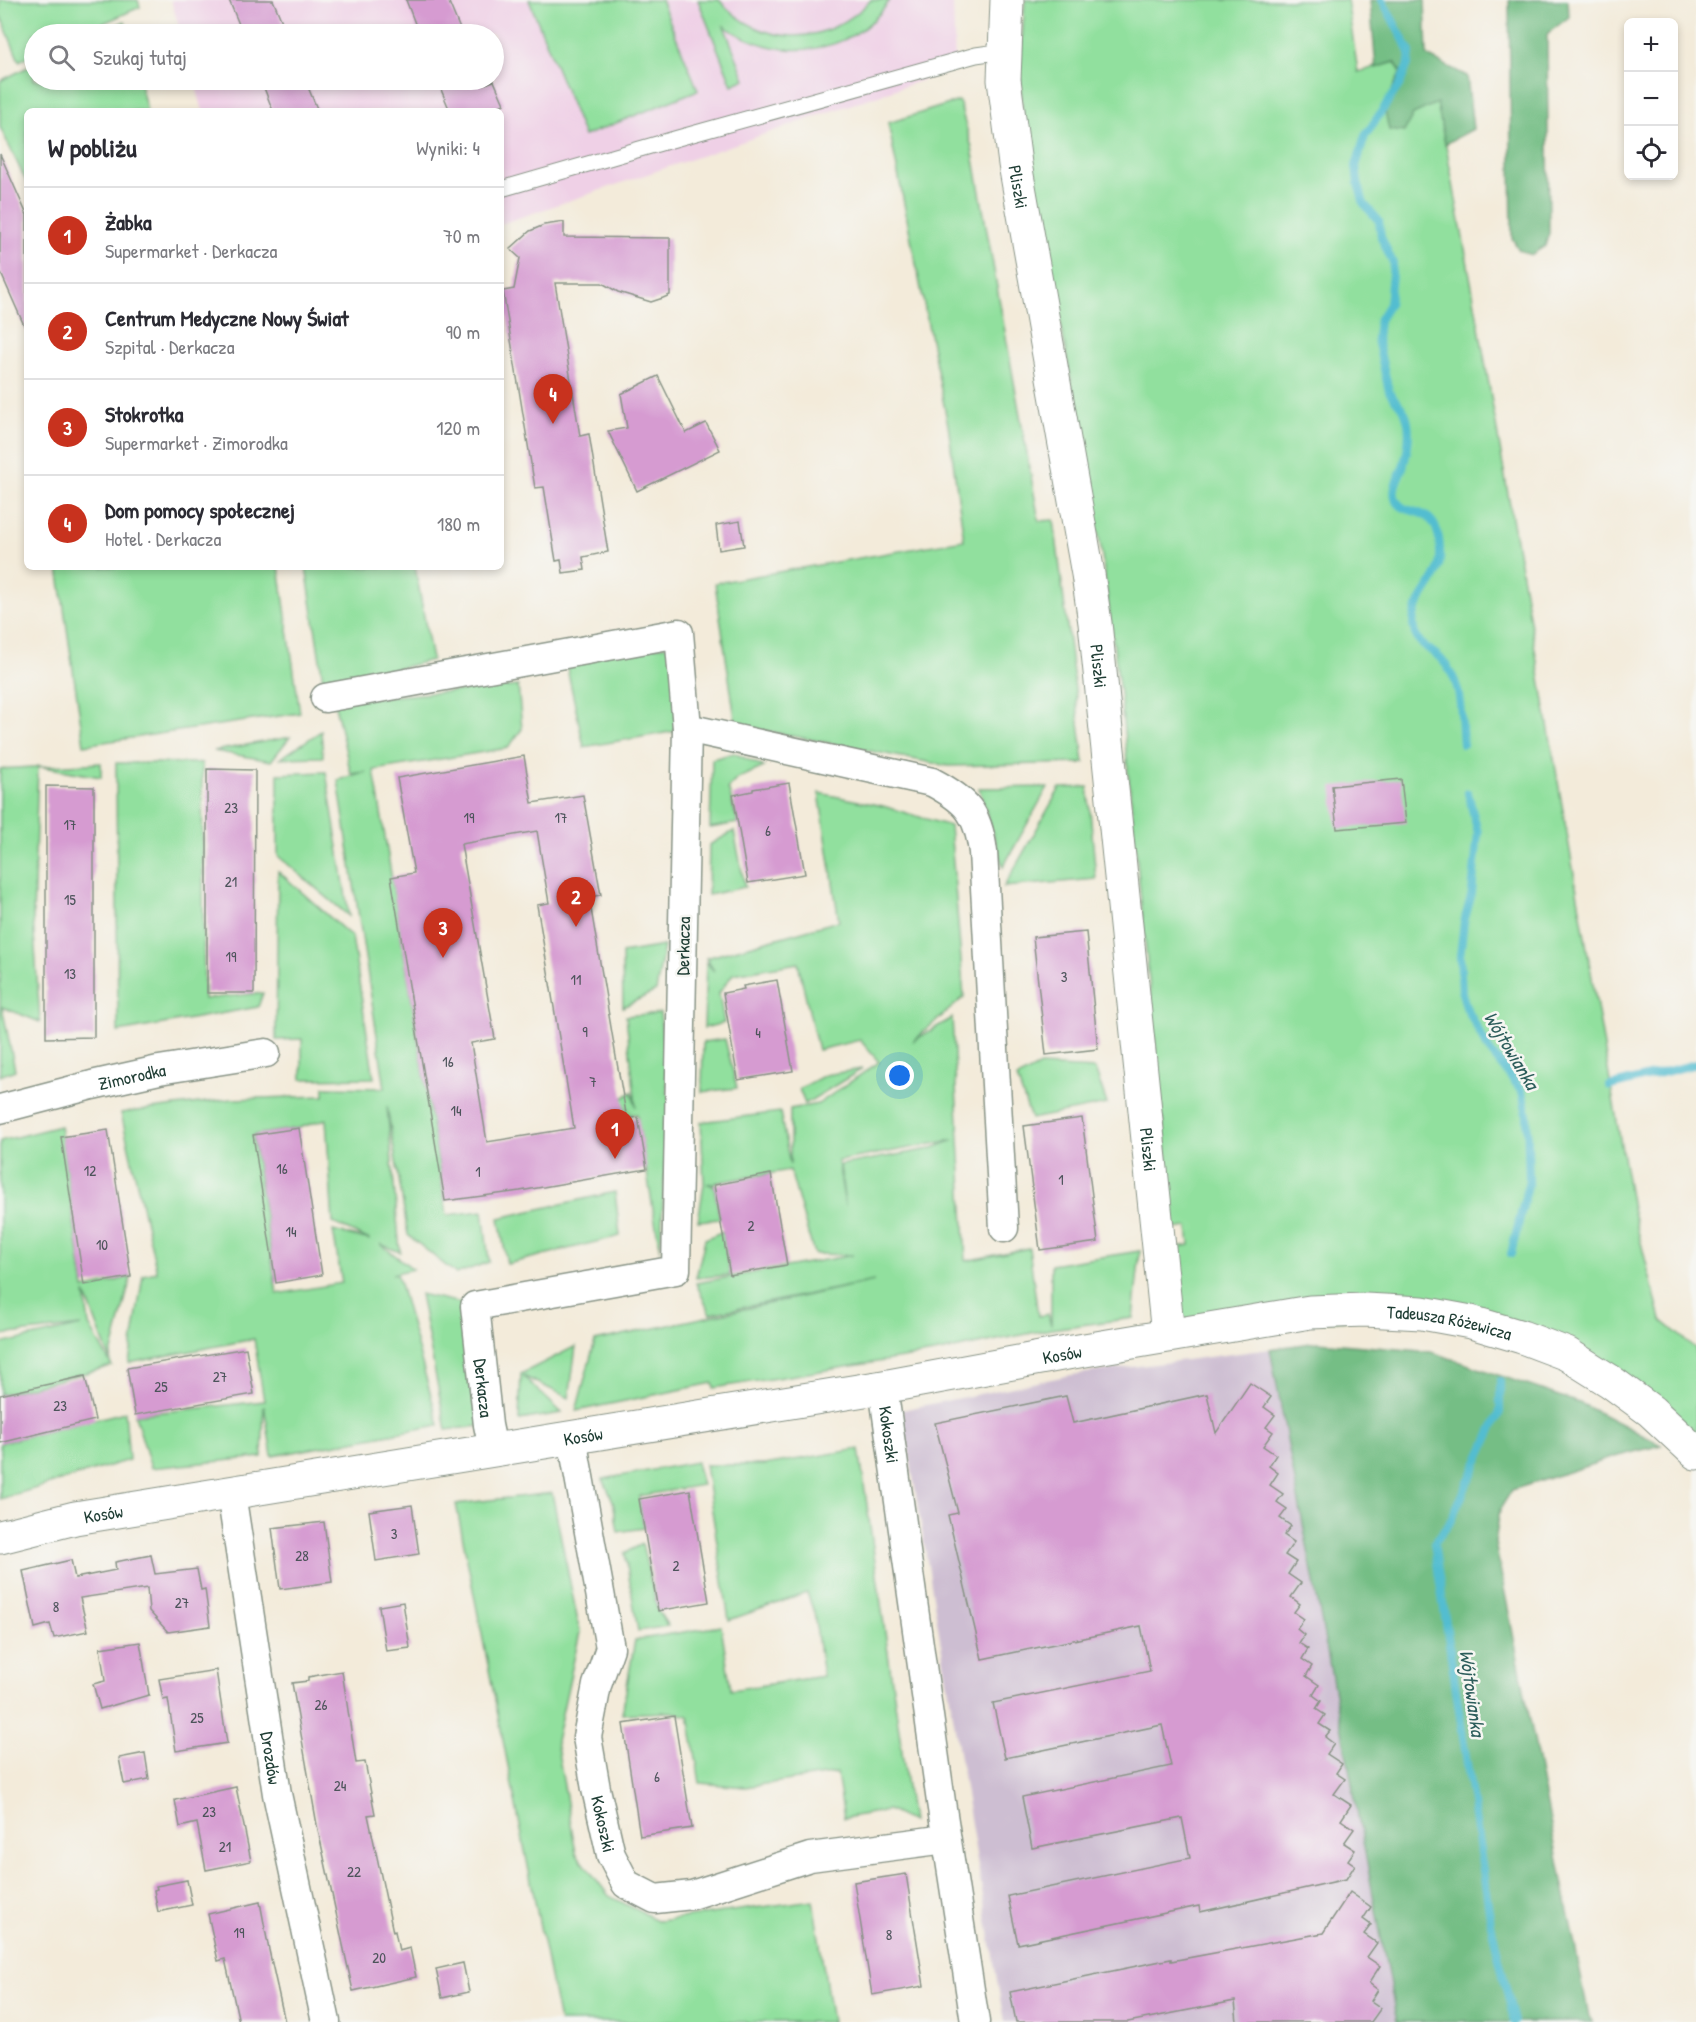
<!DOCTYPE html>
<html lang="pl">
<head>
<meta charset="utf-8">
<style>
	body { margin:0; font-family:"Patrick Hand",sans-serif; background:#f7f7f7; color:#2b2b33 }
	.controls { position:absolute; right:18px; top:18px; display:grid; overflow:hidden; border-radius:9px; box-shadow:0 3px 9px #0003 }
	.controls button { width:54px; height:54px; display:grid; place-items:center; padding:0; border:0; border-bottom:2px solid #e1e1e2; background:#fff; color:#2b2b33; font:30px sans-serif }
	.you { position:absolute; left:900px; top:1076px; width:21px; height:21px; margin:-15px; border:4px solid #fff; border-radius:50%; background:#1a73e8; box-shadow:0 0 0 9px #1a73e833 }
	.badge { display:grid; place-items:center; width:39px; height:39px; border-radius:50%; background:#c8321e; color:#fff; font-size:20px; font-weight:700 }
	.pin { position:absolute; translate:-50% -50px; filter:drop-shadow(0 2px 3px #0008) }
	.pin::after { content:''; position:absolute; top:32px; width:21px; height:18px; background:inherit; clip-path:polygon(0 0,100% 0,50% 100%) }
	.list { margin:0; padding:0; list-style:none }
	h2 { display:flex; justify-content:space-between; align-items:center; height:78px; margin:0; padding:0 24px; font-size:26px }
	h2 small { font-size:20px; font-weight:400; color:#7c7c81 }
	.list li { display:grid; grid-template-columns:39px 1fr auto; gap:18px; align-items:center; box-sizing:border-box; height:96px; padding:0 24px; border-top:2px solid #e1e1e2 }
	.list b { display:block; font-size:22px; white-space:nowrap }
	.list p { margin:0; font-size:20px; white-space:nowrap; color:#7c7c81 }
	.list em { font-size:20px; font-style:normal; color:#7c7c81 }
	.icon { flex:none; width:33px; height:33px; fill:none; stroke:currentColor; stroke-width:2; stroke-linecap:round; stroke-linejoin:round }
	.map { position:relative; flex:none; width:1696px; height:2022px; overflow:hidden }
	.search { position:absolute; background:#fff; box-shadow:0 3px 9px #0003; left:24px; top:24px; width:480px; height:66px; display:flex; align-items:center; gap:15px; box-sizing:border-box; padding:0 21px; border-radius:33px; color:#7c7c81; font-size:22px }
	.panel { position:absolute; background:#fff; box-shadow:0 3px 9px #0003; left:24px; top:108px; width:480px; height:462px; border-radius:9px }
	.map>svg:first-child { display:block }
</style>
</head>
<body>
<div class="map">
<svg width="1696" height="2022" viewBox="0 0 1696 2022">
	<rect width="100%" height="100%" fill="#f6f6f2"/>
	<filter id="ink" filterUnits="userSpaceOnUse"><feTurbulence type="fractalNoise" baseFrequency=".0167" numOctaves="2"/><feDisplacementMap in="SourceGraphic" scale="12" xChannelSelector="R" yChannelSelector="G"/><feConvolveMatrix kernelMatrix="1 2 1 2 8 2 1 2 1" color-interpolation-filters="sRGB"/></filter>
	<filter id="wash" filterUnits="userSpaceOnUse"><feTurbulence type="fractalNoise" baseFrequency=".008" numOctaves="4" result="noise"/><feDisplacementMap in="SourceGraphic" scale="24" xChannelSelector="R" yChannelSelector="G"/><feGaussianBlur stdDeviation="1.35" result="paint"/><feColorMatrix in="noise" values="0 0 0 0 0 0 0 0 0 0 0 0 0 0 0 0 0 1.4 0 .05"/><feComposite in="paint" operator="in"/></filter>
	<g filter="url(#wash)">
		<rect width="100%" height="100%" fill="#f3ebda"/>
		<!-- built -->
		<path fill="#efd0e6" d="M171,0H953L955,69L501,224V111H203L194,80H494V34H181Z"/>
		<!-- industrial -->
		<path fill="#cdbed2" d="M1270,1349L1397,2022H1004L902,1410L1071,1375Z"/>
		<!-- green -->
		<g fill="#91e09e" stroke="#588e69" stroke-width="1.5" fill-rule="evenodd">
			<path d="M0,0H138L140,7L79,34H34V54L19,61L0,14Z"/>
			<path d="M529,0H661L698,90L584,136Z"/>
			<path d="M698,0H719C763,49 827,47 871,0H890C852,58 778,63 724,26L745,79L732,85Z"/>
			<path d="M1025,0H1347L1358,72L1395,62L1401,72L1384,106L1413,114L1438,102L1472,287L1632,1208L1661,1320L1696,1349V1453L1610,1381L1422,1313L1168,1335L1158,1250L1190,1245L1188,1227L1174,1229L1121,701L1101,548L1022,106L1020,68Z"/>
			<path d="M125,21L128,34H96Z"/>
			<path d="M34,64V80H139L147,111H27V183L0,127V81Z"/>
			<path d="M959,101L972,148L1039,521L1054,520L1084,763L948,766L736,725L715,583L964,540L948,425L888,123Z"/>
			<path d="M58,567H279L300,713L84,745Z"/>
			<path d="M306,567H415L432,660L324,687Z"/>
			<path d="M680,645L676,731L584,747L564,654Z"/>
			<path d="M518,686L522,729L508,748L374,770L447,1215L483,1211L489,1262L456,1274L408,1235L387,1106L400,1252L380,1244L413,1269L392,1274L397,1273L439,1425L272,1456L264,1405L262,1457L151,1468L135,1415L264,1401L254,1339L129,1363L143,1275L157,1272L121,1113L231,1099L324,1096V1087L385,1088L338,780L366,772L351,774L334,701ZM326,1119L333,1223L370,1240L333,1231L342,1283L277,1294L253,1135L299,1128Z"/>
			<path d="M321,731L323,757L281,758Z"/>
			<path d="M290,737L271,761L214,751Z"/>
			<path d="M734,753L764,767L737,779L728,788L738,823L710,828L712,759Z"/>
			<path d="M101,763V777L38,766L33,918L40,1022L2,1007L15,1070L0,1076V769Z"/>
			<path d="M116,763H202L204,999L263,993L258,1007L118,1032Z"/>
			<path d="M326,772L349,916L278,856V774Z"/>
			<path d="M1048,787L1003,867L979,788Z"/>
			<path d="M1088,787L1096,879L1004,887L1060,788Z"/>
			<path d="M819,793L883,806L950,826L964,997L913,1041L952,1018L966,1261L1029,1248L1038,1316L1048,1314L1051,1325V1265L1140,1251L1133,1318L1051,1329L934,1353L714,1388L713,1383L576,1411L595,1341L874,1281L710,1314L696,1283L853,1255L814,1254L790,1170L707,1184L714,1185L720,1219L698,1221L704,1184L701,1122L780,1112L790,1165V1109L818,1104L879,1062L860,1040L818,1050L798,963L733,974L719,993L724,1023L704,1028L706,962L714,971L706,958L839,921ZM954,1140L930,1149L840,1165L845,1206L838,1161Z"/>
			<path d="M734,831L745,887L708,895L709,845Z"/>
			<path d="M278,871L352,937L374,1078L302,1079V1039L276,1040Z"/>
			<path d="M664,946L656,991L623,1007L622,953Z"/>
			<path d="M660,1013L669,1103L660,1251L637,1114L585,1121L632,1092L636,1107L626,1016Z"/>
			<path d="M725,1039L737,1088L702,1092L703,1042Z"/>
			<path d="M1040,1066L1095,1069L1107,1104L1031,1119L1017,1078Z"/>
			<path d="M862,1069L805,1104L799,1089L825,1075Z"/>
			<path d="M60,1126L84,1289L131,1277L110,1359L85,1293L89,1325L112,1366L0,1395V1344L81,1326L0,1335V1141Z"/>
			<path d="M615,1192L620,1236L507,1264L499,1218Z"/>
			<path d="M723,1231L730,1275L696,1278L705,1239Z"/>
			<path d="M420,1294L475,1306L488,1425L446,1430Z"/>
			<path d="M576,1346L569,1398L523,1376L562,1413L519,1420L521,1374Z"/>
			<path d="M125,1412L129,1460L0,1499V1443Z"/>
			<path d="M859,1449L912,1822L888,1810L844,1818L837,1773L745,1787L700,1783L689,1716L671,1712L622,1714L635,1640L721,1626L731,1690L823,1676L814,1612L807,1593L729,1620L705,1465H764Z"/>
			<path d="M696,1462L702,1485L639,1496L644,1528L618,1532L613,1501L603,1479Z"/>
			<path d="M552,1493L580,1632L556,1741L576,1853L609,1896L659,1921L813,1900L832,2022H559L456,1504Z"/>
			<path d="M642,1544L658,1611L668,1626L638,1631L625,1553Z"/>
		</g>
		<!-- forest -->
		<g fill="#74be85" stroke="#4a7e5c" stroke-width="1.5">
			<path d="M1370,0H1425L1427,56L1467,76L1473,129L1445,144L1437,103L1413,114L1404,132L1389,130L1384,106L1401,72L1395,62L1376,68Z"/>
			<path d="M1509,0H1568L1569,17L1547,34L1549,233L1545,246L1531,255L1519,250L1512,238Z"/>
			<path d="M1318,1342L1432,1352L1582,1404L1662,1445L1618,1456L1512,1490L1500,1509L1495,1543L1589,2017L1593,2022H1397L1270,1349Z"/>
		</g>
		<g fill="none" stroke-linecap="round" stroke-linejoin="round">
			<!-- stream -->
			<g stroke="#53bdd0" stroke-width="8">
				<path d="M1382,0L1410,52L1409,62L1400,84L1365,136L1356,166L1358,183L1364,204L1379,221L1381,237L1393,263L1389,304L1379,320L1377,339L1389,391C1393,400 1401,404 1405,413C1412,428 1408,451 1403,467C1400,475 1392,487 1395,497C1403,523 1442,495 1440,559C1439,586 1405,605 1415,634C1420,647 1433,650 1441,659C1464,683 1460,713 1463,744"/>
				<path d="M1468,793L1478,833L1472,893L1464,922L1460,956L1462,993L1466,1007L1489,1050L1522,1091L1527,1114L1529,1181L1511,1254"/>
				<path d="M1610,1086L1696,1064"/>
				<path d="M1500,1381V1412L1449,1524L1434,1543L1491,1924L1514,2022"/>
			</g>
		</g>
		<g id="blocks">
			<!-- building -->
			<g fill="#d69bd1" fill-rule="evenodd">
				<path d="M229,0H273L287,34H243Z"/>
				<path d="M406,0H448L462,34H419Z"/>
				<path d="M261,80H305L318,111H273Z"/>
				<path d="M437,80H480L482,85L494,81L504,104L487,111H450Z"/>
				<path d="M0,154L27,215V332L0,271Z"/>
				<path d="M564,222V237L670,238V295L663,298L651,302L618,292L602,283H555L580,436L589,434L608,552L583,557L585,570L563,573L561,560L556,561L544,487L535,488L503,291L514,289L520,258L510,249L530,231L544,225Z"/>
				<path d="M658,376L686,433L706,423L720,450L637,491L608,431L627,428L621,394Z"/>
				<path d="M740,521L744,546L719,550L716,525Z"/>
				<path d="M524,756L532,803L583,795L601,895L589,897L616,1057L627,1119L638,1117L647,1169L520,1191L445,1201L391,877L414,873L397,778ZM537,831L549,903L537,905L574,1128L487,1142L471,1043L495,1039L461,844Z"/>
				<path d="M207,769L255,770L254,993H207Z"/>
				<path d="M1401,779L1406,823L1337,829L1332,786Z"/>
				<path d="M789,783L805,874L748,883L733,795L753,791V789Z"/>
				<path d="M46,786L94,787V1037L46,1038Z"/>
				<path d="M1086,932L1098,1049L1046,1055L1033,937Z"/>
				<path d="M777,980L793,1071L738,1080L723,993L744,989L743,986Z"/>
				<path d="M1082,1118L1098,1242L1040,1250L1024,1126Z"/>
				<path d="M299,1128L322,1275L276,1283L253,1135Z"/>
				<path d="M108,1130L131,1277L84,1285L61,1137Z"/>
				<path d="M771,1174L787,1265L730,1275L714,1185Z"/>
				<path d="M246,1348L254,1394L135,1415L127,1368Z"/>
				<path d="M85,1376L95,1420L0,1443V1395Z"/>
				<path d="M1250,1383L1271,1397L1264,1407L1275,1415L1266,1427L1273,1432L1263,1446L1276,1455L1269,1466L1278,1473L1270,1485L1283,1494L1277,1502L1287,1509L1280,1518L1291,1526L1284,1535L1294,1542L1285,1555L1296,1562L1288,1574L1301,1583L1291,1597L1300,1604L1294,1612L1304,1619L1297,1629L1304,1635L1299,1643L1308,1649L1302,1659L1312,1666L1306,1676L1319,1685L1313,1695L1321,1701L1316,1709L1325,1715L1319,1724L1330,1731L1325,1737L1334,1744L1327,1754L1342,1764L1336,1773L1345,1779L1334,1794L1351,1805L1341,1820L1354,1829L1344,1843L1355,1850L1348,1860L1355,1865L1346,1879L1200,1912L1199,1906L1018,1944L1008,1896L1190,1858L1182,1818L1032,1848L1022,1797L1171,1766L1162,1725L1005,1758L993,1703L1150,1671L1141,1626L982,1659L948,1515L958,1513L935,1423L1066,1396L1073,1423L1207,1394L1216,1433Z"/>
				<path d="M690,1490L709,1602L658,1611L639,1499Z"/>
				<path d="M412,1505L419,1554L376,1561L369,1511Z"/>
				<path d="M324,1522L332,1582L280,1589L272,1528Z"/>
				<path d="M151,1555L155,1574L197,1569L201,1590L205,1589L210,1626L168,1632L149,1611L147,1588L80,1598L88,1631L54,1638L50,1624L35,1628L23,1571L71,1560L75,1578L116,1570L115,1562Z"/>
				<path d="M403,1602L410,1648L386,1651L379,1606Z"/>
				<path d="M140,1642L149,1695L100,1709L93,1684L105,1681L100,1648Z"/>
				<path d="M216,1670L227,1743L176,1751L168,1699L163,1700L159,1679Z"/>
				<path d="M342,1671L356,1763L365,1762L375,1814L368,1815L393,1932L395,1931L399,1951L410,1948L416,1977L353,1991L317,1825L292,1683L308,1681V1677Z"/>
				<path d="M674,1716L692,1828L640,1836L623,1724Z"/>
				<path d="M145,1753L149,1779L124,1784L119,1758Z"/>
				<path d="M236,1787L251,1861L206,1870L197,1823L180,1827L175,1800Z"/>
				<path d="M906,1874L924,1986L872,1995L854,1882Z"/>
				<path d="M187,1880L192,1905L158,1912L154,1890L157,1889L156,1886Z"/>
				<path d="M1350,1892L1371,1907L1363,1919L1371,1925L1364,1934L1377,1943L1367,1957L1380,1966L1369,1983L1378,1990L1371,2001L1381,2008L1371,2022H1237L1235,2001L1128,2022H1016L1010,1992L1171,1959V1961L1323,1933Z"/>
				<path d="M260,1902L269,1950L285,2022H239L225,1959L218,1961L208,1914Z"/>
				<path d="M463,1963L469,1992L442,1998L436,1969Z"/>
			</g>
		</g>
	</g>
	<g filter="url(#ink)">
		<use href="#blocks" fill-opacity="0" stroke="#899487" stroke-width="1.5"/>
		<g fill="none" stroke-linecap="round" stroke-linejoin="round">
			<defs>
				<path id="lane" d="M501,189L678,138L976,55L1004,51"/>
				<g id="street">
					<path id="s1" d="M325,698L679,633L687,728L676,1270L475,1306L488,1425L493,1449"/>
					<path d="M687,728L932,782C966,800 978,812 983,852L1004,1228"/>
					<path id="s2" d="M0,1109L92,1085L159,1070L266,1053"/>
					<path id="s3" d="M883,1387L941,1802L975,2022"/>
					<path id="s4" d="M572,1438L610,1648L597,1685L587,1737L596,1789L611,1855L626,1884L655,1899L692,1895L810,1857L946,1839"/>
					<path id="s5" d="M231,1493L277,1794L326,2022"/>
				</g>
				<g id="secondary">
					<path id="s6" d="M1007,0L1004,80L1015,164L1088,574L1095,623L1168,1335"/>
					<path id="s7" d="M0,1537L75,1518L883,1387L1067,1353L1310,1312L1365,1310L1422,1313L1471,1322L1522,1337L1567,1354L1610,1381L1651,1411L1696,1453"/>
				</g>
			</defs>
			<!-- lane casing -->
			<use href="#lane" stroke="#899487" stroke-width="17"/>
			<!-- street casing -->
			<use href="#street" stroke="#899487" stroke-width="31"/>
			<!-- secondary casing -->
			<use href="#secondary" stroke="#899487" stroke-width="35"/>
			<!-- lane -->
			<use href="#lane" stroke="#fff" stroke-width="15"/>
			<!-- street -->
			<use href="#street" stroke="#fff" stroke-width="28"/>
			<!-- secondary -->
			<use href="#secondary" stroke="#fff" stroke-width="33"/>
		</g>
	</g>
	<g text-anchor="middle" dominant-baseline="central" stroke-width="5" stroke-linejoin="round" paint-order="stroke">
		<!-- number labels -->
		<g font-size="15" fill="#4d545b">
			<text x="231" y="807">23</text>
			<text x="469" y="817">19</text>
			<text x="561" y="817">17</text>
			<text x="70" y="824">17</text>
			<text x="768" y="830">6</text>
			<text x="231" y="881">21</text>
			<text x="70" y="899">15</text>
			<text x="231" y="956">19</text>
			<text x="70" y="973">13</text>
			<text x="1064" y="976">3</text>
			<text x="576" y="979">11</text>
			<text x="585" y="1031">9</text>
			<text x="758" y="1032">4</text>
			<text x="448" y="1061">16</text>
			<text x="593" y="1081">7</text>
			<text x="456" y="1110">14</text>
			<text x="282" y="1168">16</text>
			<text x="90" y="1170">12</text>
			<text x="478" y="1171">1</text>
			<text x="1061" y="1179">1</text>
			<text x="751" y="1225">2</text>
			<text x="291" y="1231">14</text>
			<text x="102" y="1244">10</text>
			<text x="220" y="1376">27</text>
			<text x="161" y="1386">25</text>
			<text x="60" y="1405">23</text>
			<text x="394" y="1533">3</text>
			<text x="302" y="1555">28</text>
			<text x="676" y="1565">2</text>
			<text x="182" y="1602">27</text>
			<text x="56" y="1606">8</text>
			<text x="321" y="1704">26</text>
			<text x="197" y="1717">25</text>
			<text x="657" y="1776">6</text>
			<text x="340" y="1785">24</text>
			<text x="209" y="1811">23</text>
			<text x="225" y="1846">21</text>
			<text x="354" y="1871">22</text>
			<text x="239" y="1932">19</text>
			<text x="889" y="1934">8</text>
			<text x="379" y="1957">20</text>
		</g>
		<!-- street labels -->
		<g font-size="18" fill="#1f3d34" stroke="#f6f6f2">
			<text stroke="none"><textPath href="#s6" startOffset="188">Pliszki</textPath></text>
			<text stroke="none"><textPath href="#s6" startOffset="674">Pliszki</textPath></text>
			<text transform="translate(683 946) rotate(-89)">Derkacza</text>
			<text stroke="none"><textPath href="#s2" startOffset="136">Zimorodka</textPath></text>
			<text stroke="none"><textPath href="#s6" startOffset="1160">Pliszki</textPath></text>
			<text stroke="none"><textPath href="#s7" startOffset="1470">Tadeusza Różewicza</textPath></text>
			<text stroke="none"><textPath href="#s7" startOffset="1078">Kosów</textPath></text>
			<text stroke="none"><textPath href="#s1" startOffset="1284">Derkacza</textPath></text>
			<text stroke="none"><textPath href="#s3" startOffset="48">Kokoszki</textPath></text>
			<text stroke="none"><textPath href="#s7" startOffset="592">Kosów</textPath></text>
			<text stroke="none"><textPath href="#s7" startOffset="106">Kosów</textPath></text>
			<text stroke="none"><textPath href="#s5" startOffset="268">Drozdów</textPath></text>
			<text stroke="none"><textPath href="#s4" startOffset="394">Kokoszki</textPath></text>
		</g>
		<!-- water labels -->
		<g font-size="20" font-style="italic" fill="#2c5d5b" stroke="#f6f6f2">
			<text transform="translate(1512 1050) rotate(59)">Wójtowianka</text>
			<text transform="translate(1473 1693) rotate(82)">Wójtowianka</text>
		</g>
	</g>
</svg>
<div class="controls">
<button>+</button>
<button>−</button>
<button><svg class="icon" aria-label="locate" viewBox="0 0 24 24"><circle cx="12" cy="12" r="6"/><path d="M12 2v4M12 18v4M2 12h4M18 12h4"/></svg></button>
</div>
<div class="you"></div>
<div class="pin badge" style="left:615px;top:1159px">1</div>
<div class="pin badge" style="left:576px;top:927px">2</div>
<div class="pin badge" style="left:443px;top:958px">3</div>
<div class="pin badge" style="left:553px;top:424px">4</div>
<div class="search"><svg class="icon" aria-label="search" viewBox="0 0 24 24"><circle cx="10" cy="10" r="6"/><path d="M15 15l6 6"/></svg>Szukaj tutaj</div>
<section class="panel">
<h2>W pobliżu<small>Wyniki: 4</small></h2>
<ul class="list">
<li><span class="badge">1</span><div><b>Żabka</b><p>Supermarket · Derkacza</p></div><em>70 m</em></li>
<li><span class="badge">2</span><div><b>Centrum Medyczne Nowy Świat</b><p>Szpital · Derkacza</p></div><em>90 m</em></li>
<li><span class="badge">3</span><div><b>Stokrotka</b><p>Supermarket · Zimorodka</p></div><em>120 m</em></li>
<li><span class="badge">4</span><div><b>Dom pomocy społecznej</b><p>Hotel · Derkacza</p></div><em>180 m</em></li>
</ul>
</section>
</div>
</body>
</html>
